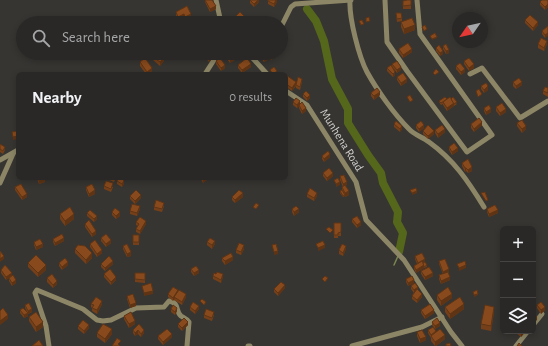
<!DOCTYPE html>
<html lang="en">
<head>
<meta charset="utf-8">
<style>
	body { margin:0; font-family:"Alegreya Sans",sans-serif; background:#31302e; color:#f1f3f6 }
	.controls { position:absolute; right:12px; bottom:12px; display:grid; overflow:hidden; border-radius:6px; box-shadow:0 2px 6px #0003 }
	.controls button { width:36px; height:36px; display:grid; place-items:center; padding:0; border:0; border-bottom:1px solid #454443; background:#292826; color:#f1f3f6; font:20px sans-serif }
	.compass { position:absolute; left:452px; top:12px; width:36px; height:36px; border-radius:50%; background:#292826; box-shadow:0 2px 6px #0003; rotate:236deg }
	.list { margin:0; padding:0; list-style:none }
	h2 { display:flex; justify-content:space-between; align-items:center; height:52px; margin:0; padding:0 16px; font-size:17px }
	h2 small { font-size:13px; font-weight:400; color:#a5a6a7 }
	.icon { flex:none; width:22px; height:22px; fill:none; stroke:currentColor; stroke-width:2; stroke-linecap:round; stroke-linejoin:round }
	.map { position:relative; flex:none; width:548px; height:346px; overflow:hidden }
	.search { position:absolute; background:#292826; box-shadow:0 2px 6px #0003; left:16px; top:16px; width:272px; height:44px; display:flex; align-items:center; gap:10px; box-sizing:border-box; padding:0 14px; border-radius:22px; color:#a5a6a7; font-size:15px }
	.panel { position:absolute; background:#292826; box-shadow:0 2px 6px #0003; left:16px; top:72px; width:272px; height:108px; border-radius:6px }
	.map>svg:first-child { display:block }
</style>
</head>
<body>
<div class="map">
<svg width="548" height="346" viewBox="0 0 548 346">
	<rect width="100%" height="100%" fill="#373532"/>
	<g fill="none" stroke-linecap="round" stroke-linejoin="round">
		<!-- stream -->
		<path stroke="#7a8751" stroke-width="1.5" d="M394,265L398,256"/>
		<!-- river -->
		<path stroke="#54671b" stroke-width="8" d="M307,9L316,21L324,41L332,79L348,109V123L368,155L381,173L383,183L398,212L397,222L403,233L399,252"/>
		<!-- minor -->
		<g stroke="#8c8666" stroke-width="5">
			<path d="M216,0L220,18L223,23"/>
			<path d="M385,0L387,42L407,71L467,152L492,135L420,34L417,0"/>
			<path d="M350,1C349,18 359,57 367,72C377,90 394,114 409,129C414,135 423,137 429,142C454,160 468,181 484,207"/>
			<path d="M281,27L291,7L295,4L351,0"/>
			<path d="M248,53L267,74"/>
			<path d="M205,74L214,60L223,53"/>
			<path d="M470,74L482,68L520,118L548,101"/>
			<path d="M286,91L307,105L356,182L366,220L404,260L451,332L462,346"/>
			<path d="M0,160L18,150"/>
			<path d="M0,183L13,154"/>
			<path d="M533,325L542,314"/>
			<path d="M49,346L46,326L35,293L37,290L83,309L97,320L103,321L111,320L136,308L164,307L169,301C180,303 175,311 181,316C184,318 186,318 189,322L187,346"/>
			<path d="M248,346H250"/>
			<path d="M352,346L422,327L442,317"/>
			<path d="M516,346L528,331"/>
		</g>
	</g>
	<!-- wall -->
	<g fill="#754019">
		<path d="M205,0H212L216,9L210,12L205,2Z"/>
		<path d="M250,0H259V2L254,7L250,3Z"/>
		<path d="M277,0V2L274,7L268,4V1Z"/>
		<path d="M548,0V7L545,10L540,5V2Z"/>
		<path d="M403,1L411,5V9H403Z"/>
		<path d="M187,6L191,18L185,22L184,19L178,22L176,17V12Z"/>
		<path d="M396,13L402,18V21L397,22Z"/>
		<path d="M233,19L245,20L241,23H234L233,22Z"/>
		<path d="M525,20L538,25L533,31L525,23Z"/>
		<path d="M401,22L415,30L404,34L401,27Z"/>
		<path d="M548,26L545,38L542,34V31Z"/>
		<path d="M538,44H547L544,51L538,48Z"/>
		<path d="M443,46L449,53L446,54L443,49Z"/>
		<path d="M436,48L443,54L440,56L436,51Z"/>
		<path d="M399,49L412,52L403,58L399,53Z"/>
		<path d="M204,53L213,58L209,62L204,56Z"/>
		<path d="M225,53H242V55L230,63L225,56Z"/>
		<path d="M263,53H274L275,57L271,60L269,56V59L264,62L261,58V54Z"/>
		<path d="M153,57L164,61L160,66L153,60Z"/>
		<path d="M216,61L225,68L221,71L216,64Z"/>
		<path d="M464,61L474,68L469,71L464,64Z"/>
		<path d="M140,62L152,71L148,74H146L140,66Z"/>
		<path d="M392,64L401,70L397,73L394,69L395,75L393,77L387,71V68L392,67Z"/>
		<path d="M238,65L251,67L242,73L238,68Z"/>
		<path d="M456,66L465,72L461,75L456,69Z"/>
		<path d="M286,75L296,85L302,82L300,90L296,88V86L292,91L286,87Z"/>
		<path d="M397,77L407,82L401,86L397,80Z"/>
		<path d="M513,82L522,85L516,89L513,86Z"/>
		<path d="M481,86L488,90L484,93L481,89Z"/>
		<path d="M548,88V97L543,94V91Z"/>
		<path d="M371,93L380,95L374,100L371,96Z"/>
		<path d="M303,94L310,98L307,101L303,97Z"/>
		<path d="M451,99L457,104L454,106V104V106L447,111L443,105V104L441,105L439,102V101Z"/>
		<path d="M293,102L300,104L306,111L302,114L299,108V106L297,108L293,105Z"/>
		<path d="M496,107L506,112L500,116L496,111Z"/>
		<path d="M484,108L491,112L486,115L484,111Z"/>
		<path d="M517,123L526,129L522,133L517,126Z"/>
		<path d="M394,124L402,129L400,132L394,127Z"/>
		<path d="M471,124L482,125L474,132L471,128Z"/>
		<path d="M416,125L424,128L419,132L416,128Z"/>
		<path d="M435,130L445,132L438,138L435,133Z"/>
		<path d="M423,131L434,134L428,139L423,134Z"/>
		<path d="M0,144L5,150L3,154L0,152Z"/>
		<path d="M449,147L458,151L452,155L449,150Z"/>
		<path d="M322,156L330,157L324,162L322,159Z"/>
		<path d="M462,163L472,171L468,173L466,171L465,172L462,166Z"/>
		<path d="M323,173L333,176L327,181L323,176Z"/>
		<path d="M340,176L347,185H345L349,195L345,197V196L343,197L340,193V191L342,190V187H343L340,180Z"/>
		<path d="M37,178H45V182L39,184Z"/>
		<path d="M107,178H116L114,182L107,179Z"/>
		<path d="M201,178H208V179L203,183L201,179Z"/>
		<path d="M117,181L124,184L122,187L117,184Z"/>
		<path d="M104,186L113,187L111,192L104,189Z"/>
		<path d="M15,187L27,197L22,200L15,190Z"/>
		<path d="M86,187L95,194L89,197L86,190Z"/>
		<path d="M307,194L317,196L314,201L307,197Z"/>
		<path d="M130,196L141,198L135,204L130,199Z"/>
		<path d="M232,197H243L235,203L232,200Z"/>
		<path d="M164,206L162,212L154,210V207Z"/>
		<path d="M140,209L137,216L130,214V211Z"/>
		<path d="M292,209L299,212L294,216L292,212Z"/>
		<path d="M487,209L498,213L489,217L487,212Z"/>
		<path d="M112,212L120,216L116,219L112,215Z"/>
		<path d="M87,213L97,219L94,222L87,216Z"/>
		<path d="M60,214L74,219L65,226L60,219Z"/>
		<path d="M352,219L361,225L357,228L352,222Z"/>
		<path d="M136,222L146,224L140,234L136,232V229L138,226L136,225Z"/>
		<path d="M334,223H341V236H338V238H334Z"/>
		<path d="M85,224L96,234L92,237L85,227Z"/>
		<rect x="133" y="235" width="6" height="10"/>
		<path d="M101,238L111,243L106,247L101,241Z"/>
		<path d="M53,239L64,241L55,246L53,242Z"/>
		<path d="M34,242L43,247L36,250L34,245Z"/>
		<path d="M207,242L215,244L212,249L207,245Z"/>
		<path d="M90,244L102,253L97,257L90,247Z"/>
		<path d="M123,246L131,256L127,257L123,249Z"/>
		<path d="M75,249L92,258L86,264L75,253Z"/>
		<path d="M244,249L241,255L236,253V250Z"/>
		<path d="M346,249L343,256L339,254V250Z"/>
		<path d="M415,256L425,262L427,267L424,268L416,273L414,269V266L417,264L415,259Z"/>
		<path d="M222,258L233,260L225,265L222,261Z"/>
		<path d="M439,261L449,272L448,273L450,280L441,284L439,279V275L443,274L439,264Z"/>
		<path d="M28,263L46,270L38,277L28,267Z"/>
		<path d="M59,263L68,265L62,270L59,266Z"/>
		<path d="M101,264H113L105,271L101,267Z"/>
		<path d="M191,269L199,273L194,276L191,272Z"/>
		<path d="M1,270L12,276L6,280L1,273Z"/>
		<path d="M421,271L433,276L425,280L421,274Z"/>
		<path d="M135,273H145V283L135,282Z"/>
		<path d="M104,274L116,280L111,285L104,277Z"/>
		<path d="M216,274L223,277L221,283L213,279V276Z"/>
		<path d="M9,278L16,283L12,286L9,281Z"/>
		<path d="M47,278L57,284L53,288L47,282Z"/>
		<path d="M406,279L414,283L408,286L406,282Z"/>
		<path d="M411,286L418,290L422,297L417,303L412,299V296L414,292V293L411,289Z"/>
		<path d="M285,288L278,296L274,292V289Z"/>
		<path d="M178,291L186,297L182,305L174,300V298L173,301L168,297V294Z"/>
		<path d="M437,295L452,298L441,306L437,300Z"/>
		<path d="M127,296L136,306L130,308L127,299Z"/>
		<path d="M91,304H102L97,314L92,311V308L91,307Z"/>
		<path d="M25,305L32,312L28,314V313V316L24,318L20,313V310L27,312L25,308Z"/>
		<path d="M537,305L545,310L541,314L537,308Z"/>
		<path d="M190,307L199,309L195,314L190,310Z"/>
		<path d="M445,307L464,309L450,319L445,312Z"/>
		<path d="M171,309L177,311L175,315L171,312Z"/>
		<path d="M421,310L434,313L425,319L421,313Z"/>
		<path d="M494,312L491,331L481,329V324Z"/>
		<path d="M204,315H214L212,321L204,318Z"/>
		<path d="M124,316L135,324L129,328L124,319Z"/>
		<path d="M29,317L43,327L36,332L29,321Z"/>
		<path d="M432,322L440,326L435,329L432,325Z"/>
		<path d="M178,324L188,325L182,331L178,327Z"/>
		<path d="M78,326L89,328L84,334L78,329Z"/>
		<path d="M133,330H144V333L141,337L138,334L135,336L133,333Z"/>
		<path d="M428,330L436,332L445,339L436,346H435L431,341V338L428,333Z"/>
		<path d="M516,331H526L521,337L516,333Z"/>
		<path d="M417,332L426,340L420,343L417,336Z"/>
		<path d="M97,333L112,334L105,343L97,337Z"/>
		<path d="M158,336L172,337L163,345L158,339Z"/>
	</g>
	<!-- shaded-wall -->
	<g fill="#5f3414">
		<path d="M258,0H259V2L254,7V4Z"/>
		<path d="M276,0H277V2L274,7V4Z"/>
		<path d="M548,4V7L545,10V7Z"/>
		<path d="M216,6V9L210,12V9Z"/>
		<path d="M184,14V19L178,22V17Z"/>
		<path d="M191,14V18L185,22V17Z"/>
		<path d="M245,17V20L241,23H238Z"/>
		<path d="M538,22V25L533,31V28Z"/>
		<path d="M415,25V30L404,34V29Z"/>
		<path d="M548,33V36L545,38V35Z"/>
		<path d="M437,37V38L432,40V39Z"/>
		<path d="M547,41V44L544,51V48Z"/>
		<path d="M412,49V52L403,58V55Z"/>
		<path d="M449,50V53L446,54V51Z"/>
		<path d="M443,51V54L440,56V53Z"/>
		<path d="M238,53H242V55L230,63V59Z"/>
		<path d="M275,54V57L271,60V56Z"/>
		<path d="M213,55V58L209,62V59Z"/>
		<path d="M269,56V59L264,62V59Z"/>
		<path d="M164,58V61L160,66V62Z"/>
		<path d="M251,64V67L242,73V70Z"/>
		<path d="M474,64V68L469,71V68Z"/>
		<path d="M225,65V68L221,71V68Z"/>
		<path d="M401,67V70L397,73V70Z"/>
		<path d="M152,68V71L147,74V72Z"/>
		<path d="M465,69V72L461,75V72Z"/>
		<path d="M395,72V75L393,77V74Z"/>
		<path d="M407,79V82L401,86V83Z"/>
		<path d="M296,82V85L292,91V88Z"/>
		<path d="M522,82V85L516,89V86Z"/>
		<path d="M488,86V90L484,93V90Z"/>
		<path d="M380,92V95L374,100V96Z"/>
		<path d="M310,95V98L307,101V98Z"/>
		<path d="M300,101V104L297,108V105Z"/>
		<path d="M454,103V106L447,111V108Z"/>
		<path d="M306,108V111L302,114V111Z"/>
		<path d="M491,109V112L486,115V112Z"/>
		<path d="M506,109V112L500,116V113Z"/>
		<path d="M482,122V125L474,132V129Z"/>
		<path d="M424,125V128L419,132V129Z"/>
		<path d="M402,126V129L400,132V129Z"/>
		<path d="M526,126V129L522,133V129Z"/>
		<path d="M445,129V132L438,138V134Z"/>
		<path d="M434,131V134L428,139V136Z"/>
		<path d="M18,136V139L13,140V137Z"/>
		<path d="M458,148V151L452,155V152Z"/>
		<path d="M330,154V157L324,162V159Z"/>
		<path d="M472,167V171L468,173V170Z"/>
		<path d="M465,168H466V171L465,172Z"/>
		<path d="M333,173V176L327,181V178Z"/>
		<path d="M45,178V182L39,184V181Z"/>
		<path d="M205,178H208V179L203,183V179Z"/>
		<path d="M124,181V184L122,187V184Z"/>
		<path d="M340,182V185L336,187V184Z"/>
		<path d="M347,182V185L343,187V184Z"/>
		<path d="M95,190V194L89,197V194Z"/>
		<path d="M349,191V195L345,197V193Z"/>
		<path d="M417,191V193L412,195V193Z"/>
		<path d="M243,193V197L235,203V200Z"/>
		<path d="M317,193V196L314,201V198Z"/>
		<path d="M27,194V197L22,200V197Z"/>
		<path d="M141,195V198L135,204V201Z"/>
		<path d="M140,206V209L137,216V213Z"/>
		<path d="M299,209V212L294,216V212Z"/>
		<path d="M498,210V213L489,217V214Z"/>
		<path d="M120,212V216L116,219V216Z"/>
		<path d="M74,214V219L65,226V221Z"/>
		<path d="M97,216V219L94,222V219Z"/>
		<path d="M146,221V224L140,234V231Z"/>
		<path d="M361,222V225L357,228V225Z"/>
		<path d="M96,231V234L92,237V234Z"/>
		<path d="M64,238V241L55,246V243Z"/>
		<path d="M111,240V243L106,247V244Z"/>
		<path d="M215,241V244L212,249V245Z"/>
		<path d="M43,244V247L36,250V247Z"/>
		<path d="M244,245V249L241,255V252Z"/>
		<path d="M325,245V248L318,251V248Z"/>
		<path d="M346,246V249L343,256V253Z"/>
		<path d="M102,250V253L97,257V254Z"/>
		<path d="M278,251V254L274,255V252Z"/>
		<path d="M131,252V256L127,257V254Z"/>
		<path d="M92,253V258L86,264V260Z"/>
		<path d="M4,256V259L0,262V259Z"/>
		<path d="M233,257V260L225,265V261Z"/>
		<path d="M425,259V262L418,266V263Z"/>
		<path d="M113,261V264L105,271V268Z"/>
		<path d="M68,262V265L62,270V267Z"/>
		<path d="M46,265V270L38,277V273Z"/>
		<path d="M424,265V268L416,273V270Z"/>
		<path d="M466,265V268L459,271V268Z"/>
		<path d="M449,269V272L443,275V272Z"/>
		<path d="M199,270V273L194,276V273Z"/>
		<path d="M12,273V276L6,280V277Z"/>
		<path d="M433,273V276L425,280V277Z"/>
		<path d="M223,274V277L221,283V280Z"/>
		<path d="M116,277V280L111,285V282Z"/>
		<path d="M450,277V280L441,284V281Z"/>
		<path d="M16,280V283L12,286V283Z"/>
		<path d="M414,280V283L408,286V283Z"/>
		<path d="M57,281V284L53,288V285Z"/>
		<path d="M285,285V288L278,296V293Z"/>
		<path d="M418,287V290L414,293V290Z"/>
		<path d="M178,290V294L173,301V298Z"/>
		<path d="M153,291V294L144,296V293Z"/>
		<path d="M186,294V297L182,305V302Z"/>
		<path d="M422,294V297L417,303V300Z"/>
		<path d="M452,294V298L441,306V301Z"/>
		<path d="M478,294V295L474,297V295Z"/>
		<path d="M102,301V304L97,314V310Z"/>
		<path d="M136,303V306L130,308V305Z"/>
		<path d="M464,304V309L450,319V314Z"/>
		<path d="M199,306V309L195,314V311Z"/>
		<path d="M494,307V312L491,331V326Z"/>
		<path d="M545,307V310L541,314V310Z"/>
		<path d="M177,308V311L175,315V312Z"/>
		<path d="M32,309V312L28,314V311Z"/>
		<path d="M434,310V313L425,319V316Z"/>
		<path d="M28,313V316L24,318V315Z"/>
		<path d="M8,315V319L0,325V321Z"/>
		<path d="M537,317V320L533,324V321Z"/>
		<path d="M135,321V324L129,328V324Z"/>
		<path d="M43,322V327L36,332V327Z"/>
		<path d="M188,322V325L182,331V328Z"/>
		<path d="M440,323V326L435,329V326Z"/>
		<path d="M89,325V328L84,334V331Z"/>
		<path d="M112,329V334L105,343V339Z"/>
		<path d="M138,330V334L135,336V333Z"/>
		<path d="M144,330V333L141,337V334Z"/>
		<path d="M524,331H526L521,337V334Z"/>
		<path d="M172,334V337L163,345V342Z"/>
		<path d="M445,335V339L436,346H435V342Z"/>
		<path d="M426,337V340L420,343V339Z"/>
	</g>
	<!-- building -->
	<g fill="#884a1d" stroke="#5f3414">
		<path d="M205,0H212L216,6L210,9Z"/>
		<path d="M250,0H258L254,4Z"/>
		<path d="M268,0H276L274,4L268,1Z"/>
		<path d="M407,0H411V5L403,6V1Z"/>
		<path d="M542,0H548V4L545,7L540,2Z"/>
		<path d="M187,6L191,14L185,17L184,14L178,17L176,12Z"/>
		<path d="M240,12L245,17L238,23H237L233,19Z"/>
		<path d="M396,13H401L402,18L397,19Z"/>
		<path d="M530,15L538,22L533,28L525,20Z"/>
		<path d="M214,17L215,22L203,23L202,18Z"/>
		<path d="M369,17L370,21L366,22V18Z"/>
		<path d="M412,18L415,25L404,29L401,22Z"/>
		<path d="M143,20L147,23H141Z"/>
		<path d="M362,20L364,24L361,25L359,21Z"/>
		<path d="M425,25L427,29L424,31L422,27Z"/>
		<path d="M548,26V33L545,35L542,31Z"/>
		<path d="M435,33L437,37L432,39L430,36Z"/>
		<path d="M541,38L547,41L544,48L538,44Z"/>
		<path d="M408,43L412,49L403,55L399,49Z"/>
		<path d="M446,44L449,50L446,51L443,46Z"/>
		<path d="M439,45L443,51L440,53L436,48Z"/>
		<path d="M157,53H160L164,58L160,62L153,57Z"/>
		<path d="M204,53H212L213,55L209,59Z"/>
		<path d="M226,53H238L230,59Z"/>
		<path d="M263,53H267L269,56L264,59L261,54Z"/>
		<path d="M269,53H274L275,54L271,56Z"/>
		<path d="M145,58L152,68L147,72L140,62Z"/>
		<path d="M220,58L225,65L221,68L216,61Z"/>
		<path d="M247,58L251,64L242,70L238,65Z"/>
		<path d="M469,58L474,64L469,68L464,61Z"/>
		<path d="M397,61L401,67L397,70L392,64Z"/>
		<path d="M460,63L465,69L461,72L456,66Z"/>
		<path d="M391,65L395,72L393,74L387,68Z"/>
		<path d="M274,67L277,71L273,74L270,70Z"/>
		<path d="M436,69L439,72L435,75L433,73Z"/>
		<path d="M403,73L407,79L401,83L397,77Z"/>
		<path d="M286,75L296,82L292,88L286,84Z"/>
		<path d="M298,77L302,79L300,87L296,85Z"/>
		<path d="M519,78L522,82L516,86L513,82Z"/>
		<path d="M486,83L488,86L484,90L481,86Z"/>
		<path d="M545,87L548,88V93L543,91Z"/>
		<path d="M377,88L380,92L374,96L371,93Z"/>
		<path d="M479,89L482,94L478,97L476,91Z"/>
		<path d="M306,91L310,95L307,98L303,94Z"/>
		<path d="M410,95L413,100L410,102L407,97Z"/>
		<path d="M445,97L447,99L441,103L439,101Z"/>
		<path d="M450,97L454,103L447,108L443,102Z"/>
		<path d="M453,97L457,102L454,104L451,99Z"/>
		<path d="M296,98L300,101L297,105L293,102Z"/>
		<path d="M302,102L306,108L302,111L299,105Z"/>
		<path d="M502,103L506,109L500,113L496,107Z"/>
		<path d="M489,105L491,109L486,112L484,108Z"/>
		<path d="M479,118L482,122L474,129L471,124Z"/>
		<path d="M522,120L526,126L522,129L517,123Z"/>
		<path d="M396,121L402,126L400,129L394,124Z"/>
		<path d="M421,121L424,125L419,129L416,125Z"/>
		<path d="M428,125L434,131L428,136L423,131Z"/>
		<path d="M442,125L445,129L438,134L435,130Z"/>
		<path d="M18,131V136L13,137L12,132Z"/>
		<path d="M454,143L458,148L452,152L449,147Z"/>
		<path d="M0,144L5,147L3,151L0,149Z"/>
		<path d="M328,151L330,154L324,159L322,156Z"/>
		<path d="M468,159L472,167L468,170L466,168H465L462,163Z"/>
		<path d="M329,168L333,173L327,178L323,173Z"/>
		<path d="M344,175L347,182L343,184L340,176Z"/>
		<path d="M38,178H45L39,181Z"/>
		<path d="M119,178H121L124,181L122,184L117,181Z"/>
		<path d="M338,178L340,182L336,184L334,180Z"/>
		<path d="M106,181L113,183L111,189L104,186Z"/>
		<path d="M21,184L27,194L22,197L15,187Z"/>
		<path d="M92,184L95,190L89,194L86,187Z"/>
		<path d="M345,185L349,191L345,193L342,187Z"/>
		<path d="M310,188L317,193L314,198L307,194Z"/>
		<path d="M416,188L417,191L412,193L410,190Z"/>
		<path d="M136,190L141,195L135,201L130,196Z"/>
		<path d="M239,190L243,193L235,200L232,197Z"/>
		<path d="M342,190L345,195L343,196L340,191Z"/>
		<path d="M485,192L488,200L486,201L481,193Z"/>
		<path d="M156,200L164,203L162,209L154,207Z"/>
		<path d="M256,203L259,205L256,209L253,207Z"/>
		<path d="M132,204L140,206L137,213L130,211Z"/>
		<path d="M495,205L498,210L489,214L487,209Z"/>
		<path d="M296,206L299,209L294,212L292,209Z"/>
		<path d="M70,207L74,214L65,221L60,214Z"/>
		<path d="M115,208L120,212L116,216L112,212Z"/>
		<path d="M90,210L97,216L94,219L87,213Z"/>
		<path d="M357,216L361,222L357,225L352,219Z"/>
		<path d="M140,217L146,221L140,231L136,229L139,224L136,222Z"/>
		<path d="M89,220L96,231L92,234L85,224Z"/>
		<path d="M334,223H341V232L338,233V235H334Z"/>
		<path d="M329,227L333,230L330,233L326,229Z"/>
		<path d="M62,234L64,238L55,243L53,239Z"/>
		<path d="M106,234L111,240L106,244L101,238Z"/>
		<rect x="133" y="235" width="6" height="7"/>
		<path d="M210,238L215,241L212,245L207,242Z"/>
		<path d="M40,239L43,244L36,247L34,242Z"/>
		<path d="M95,240L102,250L97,254L90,244Z"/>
		<path d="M323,241L325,245L318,248L316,244Z"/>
		<path d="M239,243L244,245L241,252L236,250Z"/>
		<path d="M127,244L131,252L127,254L123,246Z"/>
		<path d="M276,244L278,251L274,252L272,245Z"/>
		<path d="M342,244L346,246L343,253L339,250Z"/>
		<path d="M78,245L85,246L92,253L86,260L75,249Z"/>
		<path d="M0,251L4,256L0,259Z"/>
		<path d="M231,253L233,257L225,261L222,258Z"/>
		<path d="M422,253L425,259L418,263L415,256Z"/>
		<path d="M36,255L46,265L38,273L28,263Z"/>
		<path d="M109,256L113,261L105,268L101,264Z"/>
		<path d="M65,258L68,262L62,267L59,263Z"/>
		<path d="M445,259L449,269L443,272L439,261Z"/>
		<path d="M422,261L424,265L416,270L414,266Z"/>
		<path d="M465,261L466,265L459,268L457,264Z"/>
		<path d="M425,262L427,265L424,267L423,263Z"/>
		<path d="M5,265L12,273L6,277L1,270Z"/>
		<path d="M196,266L199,270L194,273L191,269Z"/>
		<path d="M429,267L433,273L425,277L421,271Z"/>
		<path d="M110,269L116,277L111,282L104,274Z"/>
		<path d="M217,272L223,274L221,280L213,276L214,273L216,274Z"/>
		<path d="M448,272L450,277L441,281L439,275Z"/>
		<path d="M135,273H145V280L135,279Z"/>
		<path d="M52,274L57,281L53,285L47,278Z"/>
		<path d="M13,275L16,280L12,283L9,278Z"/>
		<path d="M325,276L328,278L325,282L322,279Z"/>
		<path d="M412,276L414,280L408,283L406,279Z"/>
		<path d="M281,282L285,285L278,293L274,289Z"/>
		<path d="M151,283L153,291L144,293L142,286Z"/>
		<path d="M415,283L418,287L414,290L411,286Z"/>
		<path d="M173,287L178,290L173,298L168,294Z"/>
		<path d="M448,287L452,294L441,301L437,295Z"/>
		<path d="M417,289L422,294L417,300L412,296Z"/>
		<path d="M179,290L186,294L182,302L174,297Z"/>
		<path d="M477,290L478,294L474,295L473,292Z"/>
		<path d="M133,294L136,303L130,305L127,296Z"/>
		<path d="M96,297L102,301L97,310L92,308L94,305L91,304Z"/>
		<path d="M460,297L464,304L450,314L445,307Z"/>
		<path d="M202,299L206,302L204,305L200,301Z"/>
		<path d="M193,302L199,306L195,311L190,307Z"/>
		<path d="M541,302L545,307L541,310L537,305Z"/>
		<path d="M29,303L32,309L28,311L25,305Z"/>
		<path d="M430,304L434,310L425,316L421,310Z"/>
		<path d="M173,305L177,308L175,312L171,309Z"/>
		<path d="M485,305L494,307L491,326L481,324Z"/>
		<path d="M3,308L8,315L0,321V311Z"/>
		<path d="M23,308L28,313L24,315L20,310Z"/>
		<path d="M206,309L214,312L212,318L204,315Z"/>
		<path d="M36,312L43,322L36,327L29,317Z"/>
		<path d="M131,312L135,321L129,324L124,316Z"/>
		<path d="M533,313L537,317L533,321Z"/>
		<path d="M184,318L188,322L182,328L178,324Z"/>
		<path d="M437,318L440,323L435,326L432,322Z"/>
		<path d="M83,320L89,325L84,331L78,326Z"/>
		<path d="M103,324L112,329L105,339L97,333Z"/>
		<path d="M139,324L144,330L141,334L138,330L135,333L133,330Z"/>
		<path d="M433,327L436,331L431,335L428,330Z"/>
		<path d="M167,329L172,334L163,342L158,336Z"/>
		<path d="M440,329L445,335L435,342L431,336Z"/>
		<path d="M422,330L426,337L420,339L417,332Z"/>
		<path d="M518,331H524L521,334Z"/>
		<path d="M117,338L121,341L118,344L120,346H112Z"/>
		<path d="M39,340L43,346H32Z"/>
		<path d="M450,343L451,346H446V344Z"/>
		<path d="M519,343L522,346H517Z"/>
	</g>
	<g text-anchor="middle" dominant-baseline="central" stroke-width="3.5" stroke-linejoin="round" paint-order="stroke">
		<!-- street labels -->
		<g font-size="12" fill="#d2d1cf" stroke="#373532">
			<text transform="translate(342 140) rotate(58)">Munhena Road</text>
		</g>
	</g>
</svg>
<div class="controls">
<button>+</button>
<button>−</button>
<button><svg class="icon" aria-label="layers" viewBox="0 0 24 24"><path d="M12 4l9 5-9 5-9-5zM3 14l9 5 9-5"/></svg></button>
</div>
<svg class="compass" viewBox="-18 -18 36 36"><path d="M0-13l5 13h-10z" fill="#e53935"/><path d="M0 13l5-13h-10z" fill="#a5a6a7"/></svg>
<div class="search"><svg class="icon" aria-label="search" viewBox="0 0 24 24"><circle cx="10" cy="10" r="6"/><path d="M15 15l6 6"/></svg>Search here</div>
<section class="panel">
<h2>Nearby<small>0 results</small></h2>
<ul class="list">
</ul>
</section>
</div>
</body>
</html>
